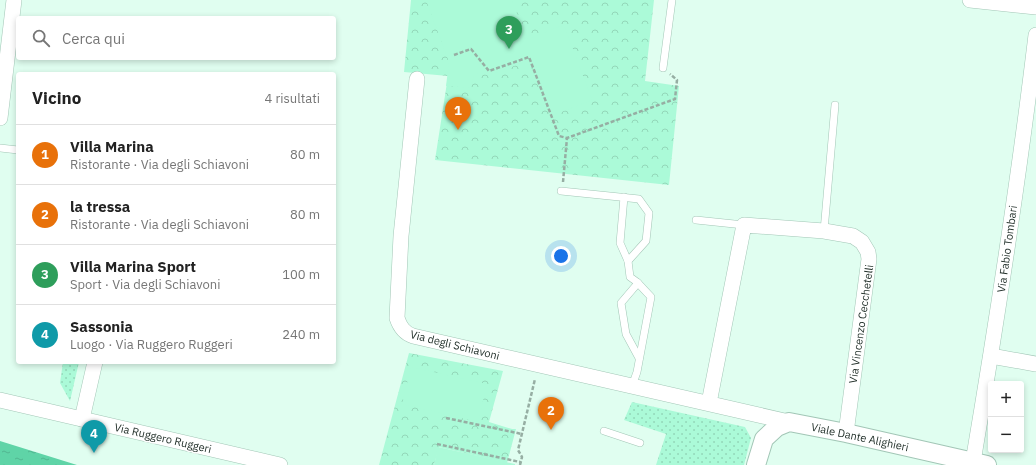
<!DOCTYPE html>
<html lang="it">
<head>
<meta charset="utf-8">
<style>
	body { margin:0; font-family:"IBM Plex Sans",sans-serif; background:#f2f2f2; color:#222 }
	.controls { position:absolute; right:12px; bottom:12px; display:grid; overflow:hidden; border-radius:4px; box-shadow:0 2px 6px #0003 }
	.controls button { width:36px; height:36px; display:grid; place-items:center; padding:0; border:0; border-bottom:1px solid #e0e0e0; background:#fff; color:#222; font:20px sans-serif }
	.you { position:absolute; left:561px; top:256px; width:14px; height:14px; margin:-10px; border:3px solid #fff; border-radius:50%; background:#1a73e8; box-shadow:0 0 0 6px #1a73e833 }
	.badge { display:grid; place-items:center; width:26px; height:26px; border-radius:50%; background:#7a44bb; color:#fff; font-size:13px; font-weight:700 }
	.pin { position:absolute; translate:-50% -33px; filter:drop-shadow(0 1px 2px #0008) }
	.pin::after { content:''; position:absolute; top:21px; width:14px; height:12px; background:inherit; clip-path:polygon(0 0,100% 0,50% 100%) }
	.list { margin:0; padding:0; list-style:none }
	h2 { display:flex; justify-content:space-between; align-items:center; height:52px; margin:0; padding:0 16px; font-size:17px }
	h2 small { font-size:13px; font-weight:400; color:#767676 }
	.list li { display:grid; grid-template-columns:26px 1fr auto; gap:12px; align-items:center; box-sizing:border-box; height:60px; padding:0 16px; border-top:1px solid #e0e0e0 }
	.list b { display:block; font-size:15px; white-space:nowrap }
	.list p { margin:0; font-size:13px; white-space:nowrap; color:#767676 }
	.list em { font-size:13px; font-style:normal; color:#767676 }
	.icon { flex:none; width:22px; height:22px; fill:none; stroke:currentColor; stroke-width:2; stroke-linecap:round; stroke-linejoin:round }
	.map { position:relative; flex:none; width:1036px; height:465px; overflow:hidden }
	.search { position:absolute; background:#fff; box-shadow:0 2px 6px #0003; left:16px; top:16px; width:320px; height:44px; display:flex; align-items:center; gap:10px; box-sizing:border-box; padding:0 14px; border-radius:4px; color:#767676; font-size:15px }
	.panel { position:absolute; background:#fff; box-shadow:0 2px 6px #0003; left:16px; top:72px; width:320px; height:292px; border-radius:4px }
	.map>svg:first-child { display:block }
</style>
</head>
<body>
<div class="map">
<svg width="1036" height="465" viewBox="0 0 1036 465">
	<defs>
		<pattern id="grass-dots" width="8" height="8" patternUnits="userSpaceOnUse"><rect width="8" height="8" fill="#abfad8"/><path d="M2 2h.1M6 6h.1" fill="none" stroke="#93d7b9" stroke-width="1.8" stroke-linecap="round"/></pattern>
		<pattern id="park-crowns" width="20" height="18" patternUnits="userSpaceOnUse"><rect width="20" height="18" fill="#abfad8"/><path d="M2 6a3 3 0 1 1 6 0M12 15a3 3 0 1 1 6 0" fill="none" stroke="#93d7b9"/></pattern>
		<pattern id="water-ripples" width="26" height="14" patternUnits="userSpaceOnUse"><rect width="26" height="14" fill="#5fd4a7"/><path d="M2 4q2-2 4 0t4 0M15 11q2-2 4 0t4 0" fill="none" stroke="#52b690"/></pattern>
	</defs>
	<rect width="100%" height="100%" fill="#e0fef0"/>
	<!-- grass -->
	<g fill="url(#grass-dots)">
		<path d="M63,362H79L70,401L60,383Z"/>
		<path d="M632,402L745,427L751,438L744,465H656L666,434L624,420Z"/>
	</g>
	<!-- park -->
	<g fill="url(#park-crowns)">
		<path d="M411,0H654L645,81L679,86L669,185L435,160L448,76L404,72Z"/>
		<path d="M409,353L503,371L489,422L512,429H516L507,463L439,447L434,465H379Z"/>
	</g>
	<!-- pitch -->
	<g fill="#abfad8">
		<path d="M426,0H512L527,39L564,25L592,100L551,116L530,60L490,75L474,73L471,88L446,86L449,62Z"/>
		<path d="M411,367L487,384L478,422L402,404Z"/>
		<path d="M438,447L515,464V465H434Z"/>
	</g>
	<!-- water -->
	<path fill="url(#water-ripples)" d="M0,441L77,465H0Z"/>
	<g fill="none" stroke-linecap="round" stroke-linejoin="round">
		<defs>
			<g id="service">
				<path d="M663,68L672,0"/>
				<path d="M0,148L18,150"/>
				<path d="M561,191L639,199L649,213L646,241L628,261L630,277L637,282L651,297L637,372L632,386"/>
				<path d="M624,197L620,243L628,261"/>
				<path d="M696,220L744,225"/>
				<path d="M824,231L835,105"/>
				<path d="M638,283L621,303L626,334L639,358"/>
				<path d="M604,431L640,443"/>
			</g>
			<g id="minor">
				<path d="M970,0L1036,7"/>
				<path d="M417,79L401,236L397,318C400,327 404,333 413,336L789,422"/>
				<path d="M0,118L14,0"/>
				<path d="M991,356L1036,364"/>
				<path d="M0,400L280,465"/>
				<path d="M709,403L744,225L824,231L853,236L862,242L868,252L869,259L846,433"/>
				<path d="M82,419L95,362"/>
				<path d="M973,462C997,320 1019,178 1036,35"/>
			</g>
			<path id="tertiary" d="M756,465L764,439L777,427L789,422L846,433L987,465"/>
		</defs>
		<!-- service casing -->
		<use href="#service" stroke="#a2c6b6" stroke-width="8"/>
		<!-- minor casing -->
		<use href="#minor" stroke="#a2c6b6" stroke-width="16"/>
		<!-- tertiary casing -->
		<use href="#tertiary" stroke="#a2c6b6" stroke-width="20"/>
		<!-- path -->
		<g stroke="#96aea3" stroke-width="2.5" stroke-dasharray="4 2" stroke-linecap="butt">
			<path d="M454,55L471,49L489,71L529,57L559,136L567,138L675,99L677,80L670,74"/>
			<path d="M563,182L567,138"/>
			<path d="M446,418L522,434"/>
			<path d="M437,444L520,462"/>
			<path d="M520,465L522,457L518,450L535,379"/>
		</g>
		<!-- service -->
		<use href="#service" stroke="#fff" stroke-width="7"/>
		<!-- minor -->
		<use href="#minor" stroke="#fff" stroke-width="15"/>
		<!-- tertiary -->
		<use href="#tertiary" stroke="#fff" stroke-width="18"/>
	</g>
	<g text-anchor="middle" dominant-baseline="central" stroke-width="3" stroke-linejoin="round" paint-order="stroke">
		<!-- street labels -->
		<g font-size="11" fill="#1f2d27" stroke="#fff">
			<text transform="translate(1007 249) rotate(-82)">Via Fabio Tombari</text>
			<text transform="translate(861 324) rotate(-82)">Via Vincenzo Cecchetelli</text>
			<text transform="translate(455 345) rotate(14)">Via degli Schiavoni</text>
			<text transform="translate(860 437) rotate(12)">Viale Dante Alighieri</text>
			<text transform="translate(163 438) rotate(13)">Via Ruggero Ruggeri</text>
		</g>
	</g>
</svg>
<div class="controls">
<button>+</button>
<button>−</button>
</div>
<div class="you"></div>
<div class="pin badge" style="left:458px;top:130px;background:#e8710a">1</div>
<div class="pin badge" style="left:551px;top:430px;background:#e8710a">2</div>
<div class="pin badge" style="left:509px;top:49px;background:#2e9e5b">3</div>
<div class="pin badge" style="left:94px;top:453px;background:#0f9aa8">4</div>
<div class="search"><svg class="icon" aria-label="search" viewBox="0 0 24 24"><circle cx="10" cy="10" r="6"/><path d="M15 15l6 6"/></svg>Cerca qui</div>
<section class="panel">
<h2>Vicino<small>4 risultati</small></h2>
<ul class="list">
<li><span class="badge" style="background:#e8710a">1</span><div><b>Villa Marina</b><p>Ristorante · Via degli Schiavoni</p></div><em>80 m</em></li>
<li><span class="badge" style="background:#e8710a">2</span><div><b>la tressa</b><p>Ristorante · Via degli Schiavoni</p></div><em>80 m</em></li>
<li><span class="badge" style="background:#2e9e5b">3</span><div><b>Villa Marina Sport</b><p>Sport · Via degli Schiavoni</p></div><em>100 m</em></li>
<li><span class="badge" style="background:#0f9aa8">4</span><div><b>Sassonia</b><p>Luogo · Via Ruggero Ruggeri</p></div><em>240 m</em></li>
</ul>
</section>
</div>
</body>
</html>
